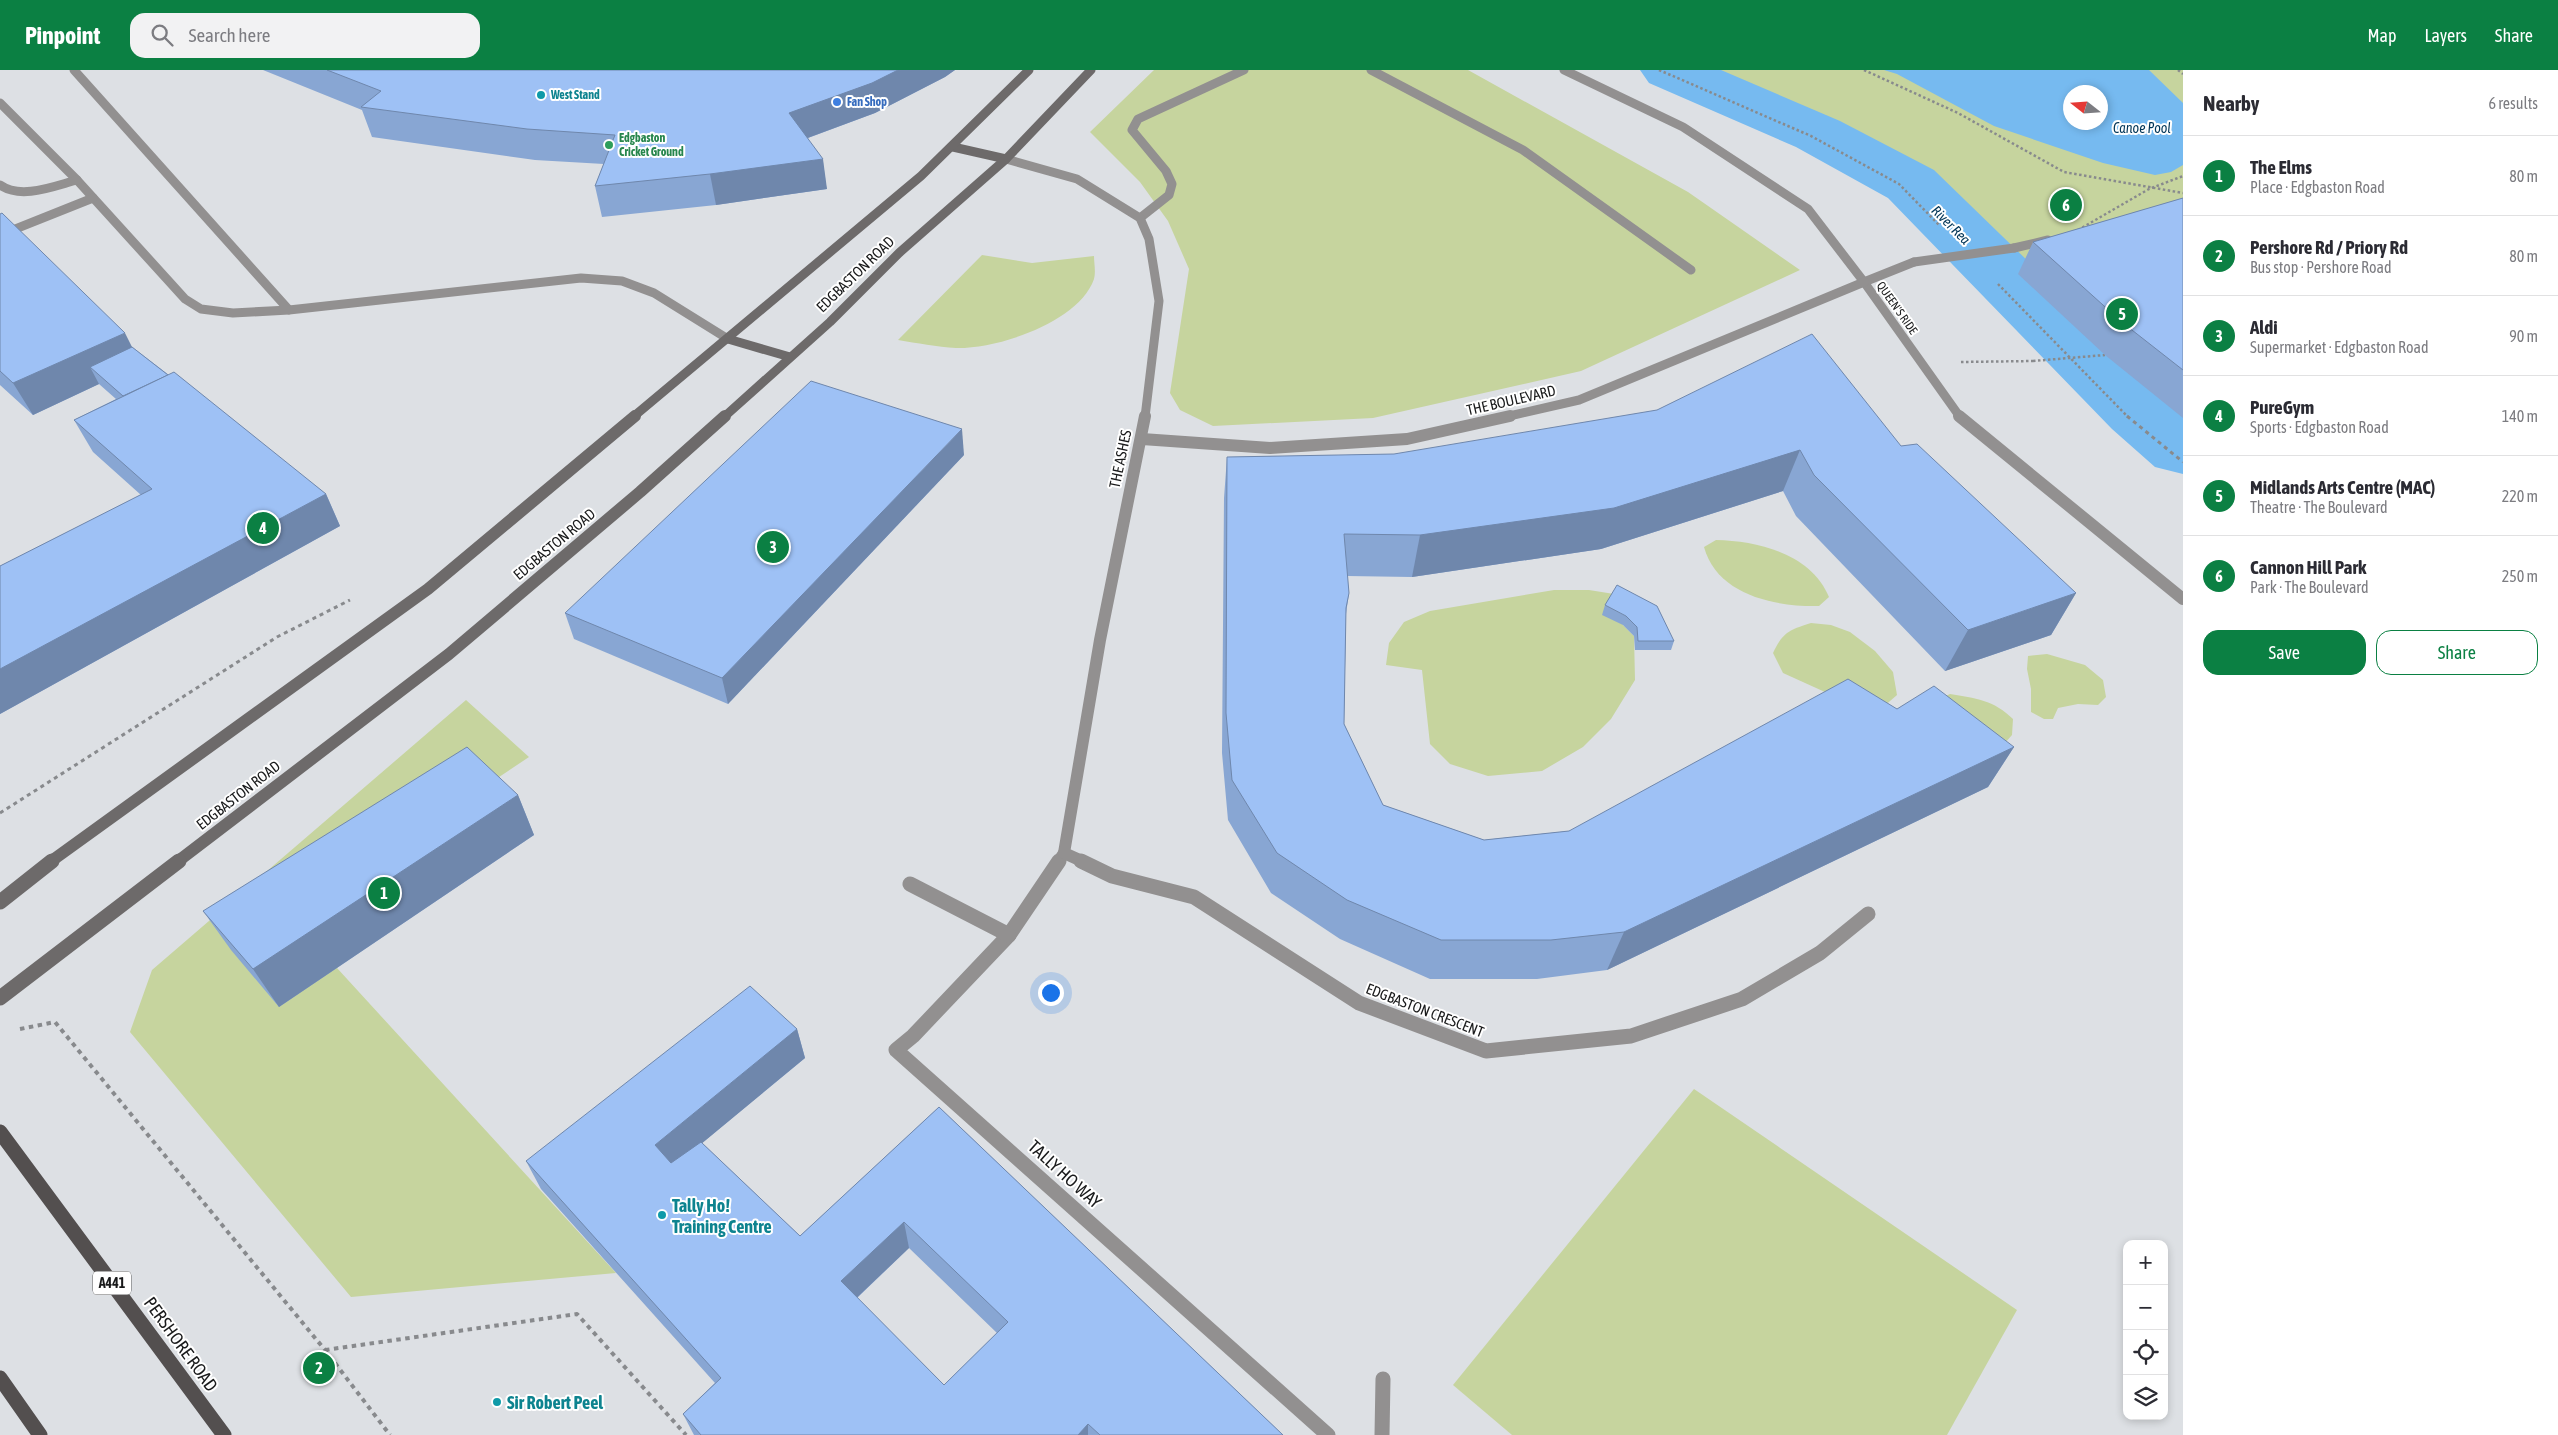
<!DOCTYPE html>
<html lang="en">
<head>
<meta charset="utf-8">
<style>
	body { margin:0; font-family:"Asap Condensed",sans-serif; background:#f2f2f3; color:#2b2b33 }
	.controls { position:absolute; right:15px; bottom:15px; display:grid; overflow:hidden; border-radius:10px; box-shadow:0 2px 8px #0003 }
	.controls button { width:45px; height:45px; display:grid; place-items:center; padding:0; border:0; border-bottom:1px solid #e1e1e2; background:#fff; color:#2b2b33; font:25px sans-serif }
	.compass { position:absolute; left:2063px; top:15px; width:45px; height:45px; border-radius:50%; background:#fff; box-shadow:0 2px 8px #0003; rotate:287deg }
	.you { position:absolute; left:1050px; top:922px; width:18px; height:18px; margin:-12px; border:4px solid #fff; border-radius:50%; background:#1a73e8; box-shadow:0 0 0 8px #1a73e833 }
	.badge { display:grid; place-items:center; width:32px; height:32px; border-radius:50%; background:#0b8043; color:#fff; font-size:16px; font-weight:700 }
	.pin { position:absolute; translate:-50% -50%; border:2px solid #fff; box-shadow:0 1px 5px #0006 }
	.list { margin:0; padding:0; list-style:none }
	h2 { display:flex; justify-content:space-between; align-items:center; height:65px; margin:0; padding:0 20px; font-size:21px }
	h2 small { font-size:16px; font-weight:400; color:#7c7c81 }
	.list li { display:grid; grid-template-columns:32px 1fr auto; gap:15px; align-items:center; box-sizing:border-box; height:80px; padding:0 20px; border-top:1px solid #e1e1e2 }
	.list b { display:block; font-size:19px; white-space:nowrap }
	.list p { margin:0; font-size:16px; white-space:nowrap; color:#7c7c81 }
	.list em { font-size:16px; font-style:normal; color:#7c7c81 }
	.actions { display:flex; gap:10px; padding:15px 20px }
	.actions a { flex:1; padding:11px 0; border:1px solid #0b8043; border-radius:15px; text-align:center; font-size:18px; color:#0b8043 }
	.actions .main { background:#0b8043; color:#fff }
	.icon { flex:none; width:28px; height:28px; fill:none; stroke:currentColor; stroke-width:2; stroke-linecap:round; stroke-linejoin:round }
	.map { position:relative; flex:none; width:2183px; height:1365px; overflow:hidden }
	header { display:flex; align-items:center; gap:30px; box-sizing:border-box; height:70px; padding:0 25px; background:#0b8043; color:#fff }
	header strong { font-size:24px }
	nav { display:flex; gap:28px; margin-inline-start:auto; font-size:18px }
	.search { width:350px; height:45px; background:#f2f2f3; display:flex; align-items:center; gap:12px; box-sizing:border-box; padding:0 18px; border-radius:15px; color:#7c7c81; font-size:19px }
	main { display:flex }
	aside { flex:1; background:#fff }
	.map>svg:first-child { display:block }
</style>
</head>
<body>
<header>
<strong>Pinpoint</strong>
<div class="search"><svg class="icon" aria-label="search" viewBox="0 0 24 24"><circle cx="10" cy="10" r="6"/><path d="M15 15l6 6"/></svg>Search here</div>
<nav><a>Map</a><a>Layers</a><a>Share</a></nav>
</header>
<main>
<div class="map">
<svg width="2183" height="1365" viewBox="0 0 2183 1365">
	<rect width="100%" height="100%" fill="#dde0e4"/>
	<!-- green -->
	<g fill="#c6d49e" fill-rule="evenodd">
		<path d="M1154,0H1468L1688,122L1800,200L1581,301L1373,348L1213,356L1180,340L1170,323L1189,199L1168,151L1140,112L1090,62Z"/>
		<path d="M1688,0H2183V344L2012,180L1888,90L1746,29ZM2070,22H2100V52H2070Z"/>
		<path d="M982,185L1032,193L1094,186C1094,193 1096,202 1094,209C1079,252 998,279 956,278C937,277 917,273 898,270Z"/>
		<path d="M1716,470C1759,471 1811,484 1829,527L1819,536C1775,537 1717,525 1704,477Z"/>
		<path d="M1554,520H1589L1614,524L1623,555L1634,566L1635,610L1611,649L1583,677L1542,701L1488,706L1450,694L1430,674L1422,600L1386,595L1389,573L1404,552L1430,541Z"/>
		<path d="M1811,553L1831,555L1850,562L1875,581L1893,602L1897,625L1882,638L1847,632L1783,603L1773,583C1783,562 1789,560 1811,553Z"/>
		<path d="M2047,584L2085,595L2103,610L2106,627L2098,635L2078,634L2058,638L2053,649H2044L2031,642V619L2027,599L2028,586Z"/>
		<path d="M1950,624C1975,628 1994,630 2013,649L2012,665L2004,674L1939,629Z"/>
		<path d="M466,630L529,687L484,717L337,898L616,1203L351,1227L130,962L152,900Z"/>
		<path d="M1694,1019L2017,1240L1947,1365H1512L1453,1315Z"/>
	</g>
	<!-- water -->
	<path fill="#76baf0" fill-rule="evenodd" d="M1884,0H2149L2183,33V95L2171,102L2155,105L2103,93L1994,56L1897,4ZM2070,22H2100V52H2070Z"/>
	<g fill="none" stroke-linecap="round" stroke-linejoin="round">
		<!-- river -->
		<path fill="#76baf0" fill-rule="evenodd" d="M1640,0H1721L1840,51L1934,100L2166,325L2183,339V404L2155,397L2112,359L1888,128L1796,77L1649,13Z"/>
		<!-- path-far2 -->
		<g stroke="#888a8d" stroke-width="2.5" stroke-dasharray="2.5 2.5" stroke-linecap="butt">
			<path d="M1659,0L1811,66L1899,114L1939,155"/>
			<path d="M1864,0L1958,43L2064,102L2183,123"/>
			<path d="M2178,0L2183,4"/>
			<path d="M2078,160L2149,119L2183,106"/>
			<path d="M1998,214L2128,347"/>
			<path d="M1961,292L2033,291"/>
		</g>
		<!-- path-far1 -->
		<g stroke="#888a8d" stroke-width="3" stroke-dasharray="4 4" stroke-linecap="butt">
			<path d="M2127,346L2183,392"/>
			<path d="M0,743L277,567L350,530"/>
		</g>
		<!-- path -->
		<g stroke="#888a8d" stroke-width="4" stroke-dasharray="4.5 4.5" stroke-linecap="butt">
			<path d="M20,959L55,952L325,1280L390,1365"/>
			<path d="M325,1280L577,1244L686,1365"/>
		</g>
		<!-- service-far2 -->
		<g stroke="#929090" stroke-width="9">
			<path d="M74,0L289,240"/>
			<path d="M1371,0L1523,80L1691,200"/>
			<path d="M1564,0L1683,57L1808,139L1864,212L1960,347"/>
			<path d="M0,33L77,110L185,229L201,239L233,243L289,240L581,208L622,211L654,223L728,269"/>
			<path d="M0,115C21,130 54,116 77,110"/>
			<path d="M1140,148L1169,125L1172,114L1166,101L1132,60L1138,49L1244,0"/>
			<path d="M0,165L93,128"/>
			<path d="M2014,178L2048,170"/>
			<path d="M1864,212L1914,192"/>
		</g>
		<!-- service-far1 -->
		<g stroke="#929090" stroke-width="12">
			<path d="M1959,346L2183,529"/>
			<path d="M1058,792L1064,783"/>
		</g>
		<!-- service -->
		<g stroke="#929090" stroke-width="15">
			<path d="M1059,791L1009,865L913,966L896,980L1328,1365"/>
			<path d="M910,814L1009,865"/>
			<path d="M1382,1365L1383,1309"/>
		</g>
		<!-- minor-far2 -->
		<g stroke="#929090" stroke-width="9">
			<path d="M1006,89L1077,109L1140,148L1149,169L1159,231L1145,347"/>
			<path d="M1505,347L1579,330L1864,212"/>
		</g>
		<!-- minor-far1 -->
		<g stroke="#929090" stroke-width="12">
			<path d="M1142,369L1270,378L1407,369L1510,346"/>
			<path d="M1084,792L1064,783L1100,570L1145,346"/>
		</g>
		<!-- minor -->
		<path stroke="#929090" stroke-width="15" d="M1081,791L1112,806L1194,827L1359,933L1486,981L1631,966L1742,929L1820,883L1868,844"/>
		<!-- secondary-far2 -->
		<g stroke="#6d6a6a" stroke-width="9">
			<path d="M953,77L1006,89"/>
			<path d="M728,269L790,287"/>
			<path d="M633,347L921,106L1029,0"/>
			<path d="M724,347L830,252L899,183L1006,89L1091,0"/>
		</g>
		<!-- secondary-far1 -->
		<g stroke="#6d6a6a" stroke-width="12">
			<path d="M50,792L428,519L635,346"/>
			<path d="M177,792L449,584L640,422L725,346"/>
		</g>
		<!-- secondary -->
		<g stroke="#6d6a6a" stroke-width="15">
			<path d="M0,832L52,791"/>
			<path d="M0,928L179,791"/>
		</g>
		<!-- primary -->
		<g stroke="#534f4f" stroke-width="15">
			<path d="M0,1062L224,1365"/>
			<path d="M0,1308L40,1365"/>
		</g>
		<!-- path-bridge -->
		<path stroke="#888a8d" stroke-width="2.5" stroke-dasharray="2.5 2.5" stroke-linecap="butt" d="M2033,291L2105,285"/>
		<!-- service-bridge -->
		<path stroke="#929090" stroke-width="9" d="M1914,192L2014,178"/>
	</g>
	<!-- wall -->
	<g fill="#88a6d3" fill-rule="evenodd">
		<path d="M263,0H955L945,7L875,43L808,68L827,119L716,135L602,147L595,116L604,94L535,90L372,67L362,40Z"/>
		<path d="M2183,128V348L2105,285L2018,204L2033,172Z"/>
		<path d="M0,144L132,277L326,424L340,456L0,644V496L141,425L93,382L74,350L116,329L99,314L33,345L0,315Z"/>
		<path d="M1901,376L2076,523L2051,565L1945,601L1796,446L1783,421L1601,479L1412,507L1347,506L1349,523L1346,544L1344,654L1383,735L1484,770L1569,761L1897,639L2014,677L1988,717L1607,900L1537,909H1430L1340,869L1271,823L1228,750L1222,683L1224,428L1227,387Z"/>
		<path d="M964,385L728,634L574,569L565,543Z"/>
		<path d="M1605,535L1674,571L1671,580H1635L1634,566L1623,555L1602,545Z"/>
		<path d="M518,725L534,765L279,937L231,880L203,841Z"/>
		<path d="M797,959L805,988L702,1073L800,1166L939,1037L1283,1365H694L683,1344L715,1313L541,1119L526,1091ZM909,1178L997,1263L944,1315L857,1228Z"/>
	</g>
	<!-- shaded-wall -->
	<g fill="#6f87ac">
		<path d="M898,0H955L945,7L875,43L794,73L789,43Z"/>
		<path d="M823,89L827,119L716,135L710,104Z"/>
		<path d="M125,263L141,295L90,297L99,314L33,345L13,313Z"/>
		<path d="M962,359L964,385L728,634L722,608Z"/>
		<path d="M1800,380L1783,421L1601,479L1412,507L1420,465Z"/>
		<path d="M326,424L340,456L0,644V599Z"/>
		<path d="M2076,523L2051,565L1945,601L1968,560Z"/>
		<path d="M2014,677L1988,717L1607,900L1624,862Z"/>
		<path d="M518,725L534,765L279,937L253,899Z"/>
		<path d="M797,959L805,988L666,1103L655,1075Z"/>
		<path d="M904,1152L909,1178L848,1236L841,1211Z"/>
		<path d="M1088,1354V1365H1078Z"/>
	</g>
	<!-- building -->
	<g fill="#9ec1f5" stroke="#6f87ac" fill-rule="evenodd">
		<path d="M327,0H898L872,13L789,43L823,89L710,104L595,116L615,65L527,59L361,37L381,21Z"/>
		<path d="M2183,128V300L2123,253L2033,172Z"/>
		<path d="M2,143L125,263L13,313L0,301V144Z"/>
		<path d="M1812,264L1901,376L1917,374L2076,523L1968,560L1814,405L1800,380L1614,438L1420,465L1344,464L1349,523L1346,538L1344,654L1383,735L1484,770L1569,761L1848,609L1897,639L1934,616L2014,677L1624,862L1551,870H1441L1347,830L1277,783L1232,710L1226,643L1227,387L1394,384L1657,340Z"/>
		<path d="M132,277L168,305L123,326L90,297Z"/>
		<path d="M174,302L326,424L0,599V496L152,419L74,350Z"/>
		<path d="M811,311L962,359L722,608L565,543Z"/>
		<path d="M1617,515L1657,536L1674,571H1638L1637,557L1626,546L1605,535Z"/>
		<path d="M467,677L518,725L253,899L203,841Z"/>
		<path d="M750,916L797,959L655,1075L671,1093L701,1072L800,1166L939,1037L1283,1365H1100L1088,1354L1078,1365H701L683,1344L721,1308L526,1091ZM904,1152L1008,1252L944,1315L841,1211Z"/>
	</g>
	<!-- markers -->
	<g fill="#0f9aa8" stroke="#fff" stroke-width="2">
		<circle cx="541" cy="25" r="5"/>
		<circle cx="662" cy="1145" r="5"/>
		<circle cx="497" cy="1332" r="5"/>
	</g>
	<circle fill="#3f7fe0" stroke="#fff" stroke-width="2" cx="837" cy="32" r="5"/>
	<circle fill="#2e9e5b" stroke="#fff" stroke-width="2" cx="609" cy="75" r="5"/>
	<g text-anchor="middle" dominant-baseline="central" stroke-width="4" stroke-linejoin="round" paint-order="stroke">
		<!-- far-culture labels -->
		<g font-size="12" font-weight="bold" fill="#0d838f" stroke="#fff" text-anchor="start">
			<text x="551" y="25">West Stand</text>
		</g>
		<!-- far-shop labels -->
		<g font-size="12" font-weight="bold" fill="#366cbe" stroke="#fff" text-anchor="start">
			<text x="847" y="32">Fan Shop</text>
		</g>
		<!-- far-leisure labels -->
		<g font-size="12" font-weight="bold" fill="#27864d" stroke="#fff" text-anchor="start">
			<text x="619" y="68">Edgbaston<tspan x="619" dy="14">Cricket Ground</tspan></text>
		</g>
		<!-- far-street labels -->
		<g font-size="12" fill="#191a1b" stroke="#fff">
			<text transform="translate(1897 238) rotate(55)">QUEEN'S RIDE</text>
		</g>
		<!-- far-water labels -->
		<g font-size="14" font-style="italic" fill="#003557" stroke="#fff">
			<text x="2142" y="58">Canoe Pool</text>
			<text transform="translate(1951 155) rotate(45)">River Rea</text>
		</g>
		<!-- shield labels -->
		<rect fill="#fff" stroke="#5e5f5f" stroke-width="1" x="93" y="1201.5" width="38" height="23" rx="4"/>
		<g font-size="14" font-weight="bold" fill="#191a1b">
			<text x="112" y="1213">A441</text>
		</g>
		<!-- street labels -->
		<g font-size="15" fill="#191a1b" stroke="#fff">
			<text transform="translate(855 204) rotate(-44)">EDGBASTON ROAD</text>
			<text transform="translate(1511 330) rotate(-13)">THE BOULEVARD</text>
			<text transform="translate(1120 389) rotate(-78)">THE ASHES</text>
			<text transform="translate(554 474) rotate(-40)">EDGBASTON ROAD</text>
			<text transform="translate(238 725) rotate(-38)">EDGBASTON ROAD</text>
			<text transform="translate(1425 940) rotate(21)">EDGBASTON CRESCENT</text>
		</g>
		<!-- near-street labels -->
		<g font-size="18" fill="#191a1b" stroke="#fff">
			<text transform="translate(1065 1104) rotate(42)">TALLY HO WAY</text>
			<text transform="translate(181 1274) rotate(54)">PERSHORE ROAD</text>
		</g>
		<!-- near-culture labels -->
		<g font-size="18" font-weight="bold" fill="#0d838f" stroke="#fff" text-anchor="start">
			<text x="672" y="1135">Tally Ho!<tspan x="672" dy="21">Training Centre</tspan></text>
			<text x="507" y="1332">Sir Robert Peel</text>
		</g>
	</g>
</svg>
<div class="controls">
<button>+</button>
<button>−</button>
<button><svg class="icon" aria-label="locate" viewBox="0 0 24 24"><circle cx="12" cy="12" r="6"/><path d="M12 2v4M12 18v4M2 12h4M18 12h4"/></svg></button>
<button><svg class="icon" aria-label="layers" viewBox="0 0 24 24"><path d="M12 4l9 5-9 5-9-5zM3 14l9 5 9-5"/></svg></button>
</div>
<svg class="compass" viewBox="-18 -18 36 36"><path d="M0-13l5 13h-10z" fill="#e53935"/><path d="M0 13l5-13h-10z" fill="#7c7c81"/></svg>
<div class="you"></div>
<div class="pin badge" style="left:384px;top:823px">1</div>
<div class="pin badge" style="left:319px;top:1298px">2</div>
<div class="pin badge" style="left:773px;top:477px">3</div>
<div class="pin badge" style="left:263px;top:458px">4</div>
<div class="pin badge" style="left:2122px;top:244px">5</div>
<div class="pin badge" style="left:2066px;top:135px">6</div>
</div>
<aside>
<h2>Nearby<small>6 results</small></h2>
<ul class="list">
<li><span class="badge">1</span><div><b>The Elms</b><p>Place · Edgbaston Road</p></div><em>80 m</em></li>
<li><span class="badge">2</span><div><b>Pershore Rd / Priory Rd</b><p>Bus stop · Pershore Road</p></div><em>80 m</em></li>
<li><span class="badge">3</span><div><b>Aldi</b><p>Supermarket · Edgbaston Road</p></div><em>90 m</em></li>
<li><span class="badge">4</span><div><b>PureGym</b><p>Sports · Edgbaston Road</p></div><em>140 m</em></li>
<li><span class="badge">5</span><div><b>Midlands Arts Centre (MAC)</b><p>Theatre · The Boulevard</p></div><em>220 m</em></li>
<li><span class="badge">6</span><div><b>Cannon Hill Park</b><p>Park · The Boulevard</p></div><em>250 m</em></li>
</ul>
<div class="actions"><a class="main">Save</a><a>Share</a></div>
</aside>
</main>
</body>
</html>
